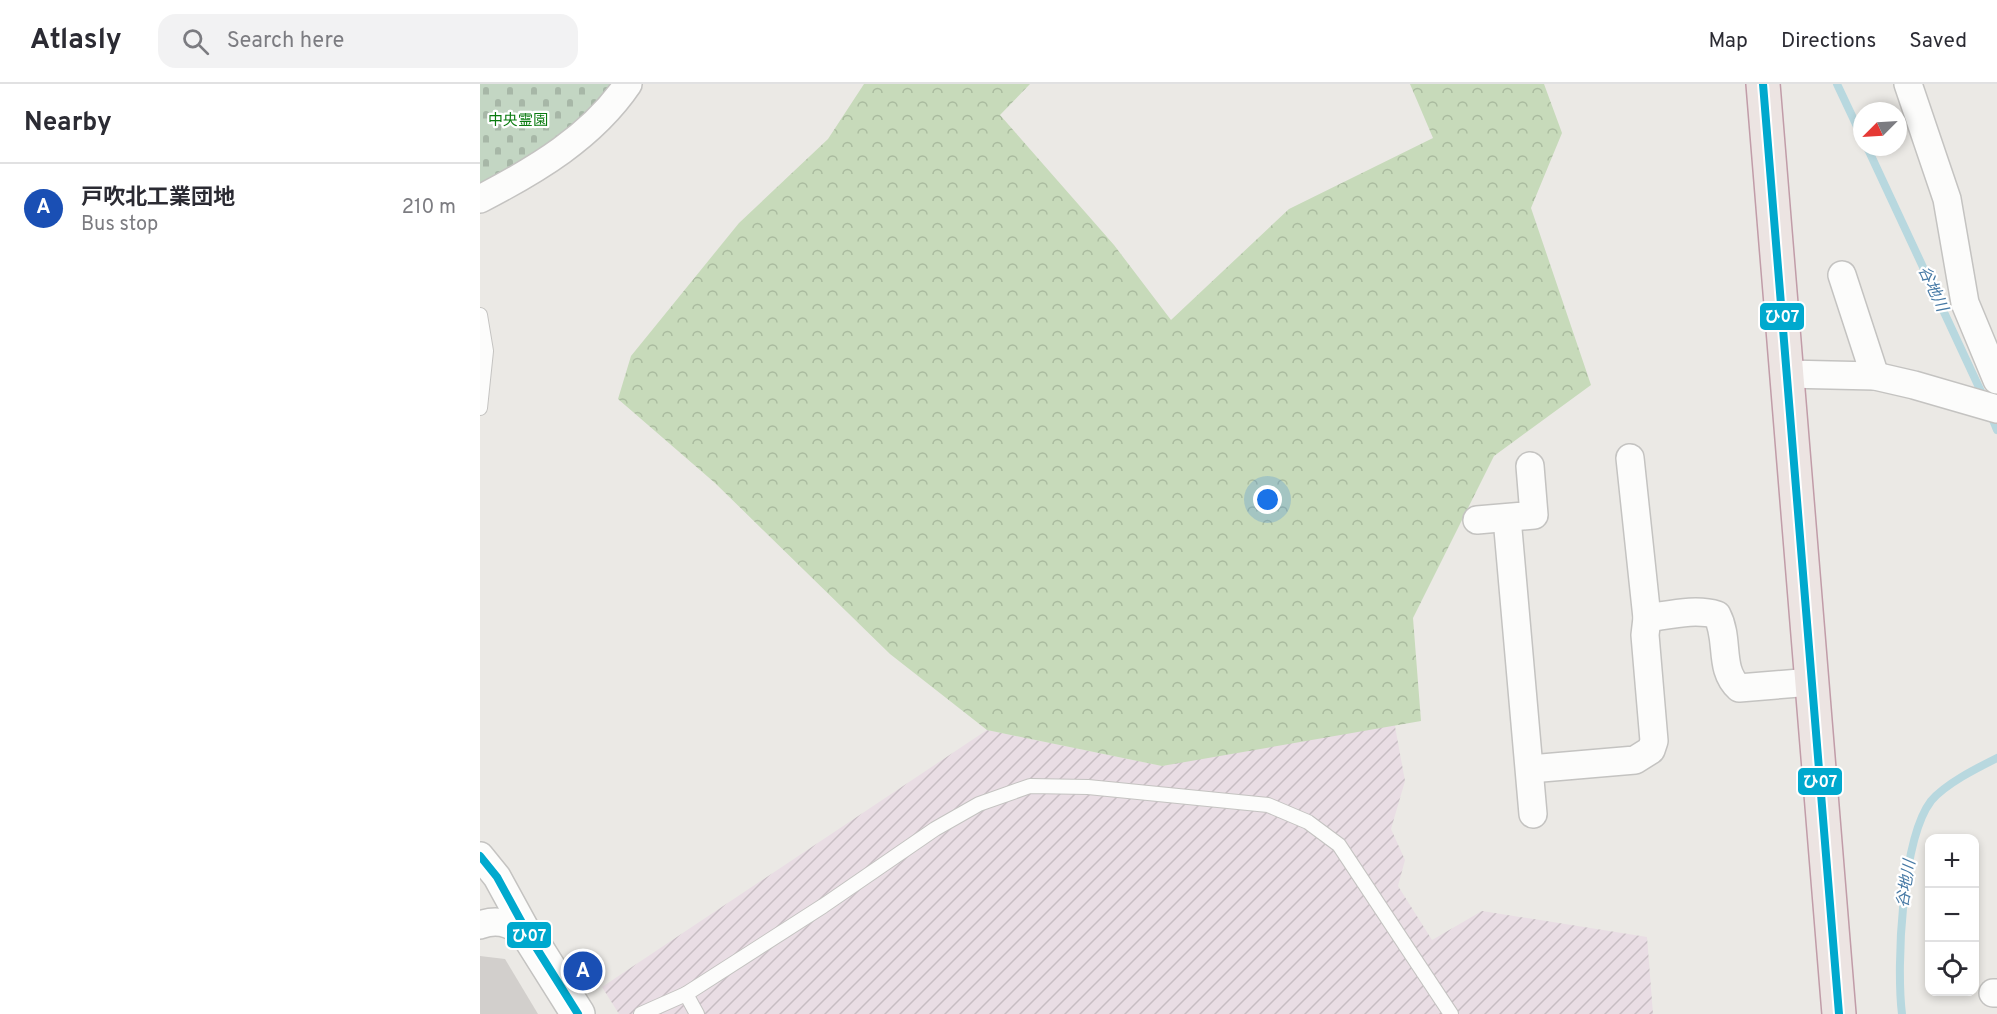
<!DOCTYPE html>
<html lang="en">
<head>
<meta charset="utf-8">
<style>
	body { margin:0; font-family:Overpass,"Noto Sans JP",sans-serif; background:#f2f2f3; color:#2b2b33 }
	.controls { position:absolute; right:18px; bottom:18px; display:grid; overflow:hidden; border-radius:12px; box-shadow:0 3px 9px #0003 }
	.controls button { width:54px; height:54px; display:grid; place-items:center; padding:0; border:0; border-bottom:2px solid #e1e1e2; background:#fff; color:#2b2b33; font:30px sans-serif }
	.compass { position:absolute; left:1373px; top:18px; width:54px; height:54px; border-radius:50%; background:#fff; box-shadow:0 3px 9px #0003; rotate:246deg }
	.you { position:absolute; left:788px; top:416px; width:21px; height:21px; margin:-15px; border:4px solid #fff; border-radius:50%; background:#1a73e8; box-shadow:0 0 0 9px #1a73e833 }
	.badge { display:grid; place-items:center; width:39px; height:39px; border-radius:50%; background:#656463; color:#fff; font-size:20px; font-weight:700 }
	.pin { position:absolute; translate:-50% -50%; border:3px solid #fff; box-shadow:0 2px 6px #0006 }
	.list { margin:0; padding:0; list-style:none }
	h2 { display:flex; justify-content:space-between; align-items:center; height:78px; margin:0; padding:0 24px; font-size:26px }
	h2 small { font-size:20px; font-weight:400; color:#7c7c81 }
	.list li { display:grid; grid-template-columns:39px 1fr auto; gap:18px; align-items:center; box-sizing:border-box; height:90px; padding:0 24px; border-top:2px solid #e1e1e2 }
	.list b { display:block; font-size:22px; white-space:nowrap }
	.list p { margin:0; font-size:20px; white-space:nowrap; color:#7c7c81 }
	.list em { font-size:20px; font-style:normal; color:#7c7c81 }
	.icon { flex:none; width:33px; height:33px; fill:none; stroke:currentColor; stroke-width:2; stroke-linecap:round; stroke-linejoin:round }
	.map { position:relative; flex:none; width:1517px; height:930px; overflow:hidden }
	header { display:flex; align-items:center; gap:36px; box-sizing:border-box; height:84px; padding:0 30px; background:#fff; border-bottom:2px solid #e1e1e2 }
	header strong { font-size:28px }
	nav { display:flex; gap:33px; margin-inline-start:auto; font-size:21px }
	.search { width:420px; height:54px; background:#f2f2f3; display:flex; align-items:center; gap:15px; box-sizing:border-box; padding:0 21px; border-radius:18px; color:#7c7c81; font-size:22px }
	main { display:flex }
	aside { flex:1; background:#fff }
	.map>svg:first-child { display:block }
</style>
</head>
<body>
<header>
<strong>Atlasly</strong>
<div class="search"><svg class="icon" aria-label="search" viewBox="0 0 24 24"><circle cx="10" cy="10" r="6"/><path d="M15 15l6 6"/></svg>Search here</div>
<nav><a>Map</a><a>Directions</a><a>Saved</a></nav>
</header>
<main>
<aside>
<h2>Nearby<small></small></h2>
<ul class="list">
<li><span class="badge" style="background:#1a4fb4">A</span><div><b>戸吹北工業団地</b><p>Bus stop</p></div><em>210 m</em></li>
</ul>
</aside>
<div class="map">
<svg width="1517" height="930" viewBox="0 0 1517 930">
	<defs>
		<pattern id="industrial-furrows" width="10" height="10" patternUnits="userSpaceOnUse" patternTransform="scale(1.5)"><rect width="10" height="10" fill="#e9dde4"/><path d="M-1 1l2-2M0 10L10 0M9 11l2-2" fill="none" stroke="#c7bdc3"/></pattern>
		<pattern id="forest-crowns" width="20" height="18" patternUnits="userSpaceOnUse" patternTransform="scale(1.5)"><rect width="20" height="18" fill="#c7daba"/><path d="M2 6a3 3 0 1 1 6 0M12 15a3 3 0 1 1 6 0" fill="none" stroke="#aabb9f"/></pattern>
		<pattern id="cemetery-stones" width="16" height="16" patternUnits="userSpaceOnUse" patternTransform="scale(1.5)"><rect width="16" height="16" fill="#c3d6c3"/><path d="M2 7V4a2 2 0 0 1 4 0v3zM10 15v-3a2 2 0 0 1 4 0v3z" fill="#a7b7a7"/></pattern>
	</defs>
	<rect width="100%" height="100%" fill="#ebe9e5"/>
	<!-- industrial -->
	<path fill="url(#industrial-furrows)" d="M912,626L925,697L911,745L925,776L918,802L952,856L1002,827L1167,853L1173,930H139L122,903L507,646L682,682Z"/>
	<!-- forest -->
	<path fill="url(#forest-crowns)" d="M384,0H550L520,31L634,161L691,236L809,125L953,54L930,0H1064L1082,49L1051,124L1111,301L1014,372L933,534L941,637L682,682L507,646L410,570L235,399L138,315L151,272L259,139L348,55Z"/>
	<!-- cemetery -->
	<path fill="url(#cemetery-stones)" d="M0,0H134C105,45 47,77 0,99Z"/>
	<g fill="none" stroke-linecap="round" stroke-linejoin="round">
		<!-- stream -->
		<g stroke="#b8d8df" stroke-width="8">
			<path d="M1357,0L1382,53"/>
			<path d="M1387,63L1504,314"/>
			<path d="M1511,331L1517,346"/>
			<path d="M1422,930C1416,882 1422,755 1451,717C1465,700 1497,684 1517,674"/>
		</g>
	</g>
	<!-- building -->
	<path fill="#d2cfcc" d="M0,872L25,875L58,930H0Z"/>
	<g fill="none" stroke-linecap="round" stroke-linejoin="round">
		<defs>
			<g id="service">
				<path d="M0,231L6,267L0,324"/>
				<path d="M161,930L206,910"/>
				<path d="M217,930L206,910L343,822L455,745L499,720L550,702L608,703L788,721L828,738L859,761L971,930"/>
			</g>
			<g id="minor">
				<path d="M1428,0L1467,115L1485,219L1517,296"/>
				<path d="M0,115C56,86 112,53 148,0"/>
				<path d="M1362,191L1395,292"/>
				<path d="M1306,290L1395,292L1434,301L1517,325"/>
				<path d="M1027,434L1053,730"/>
				<path d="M997,436L1054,431L1050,382"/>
				<path d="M1167,534C1189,531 1216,524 1237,531C1250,556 1238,585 1259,604L1332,598"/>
				<path d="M1050,685L1155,676L1171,666L1174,657L1165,551L1167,534L1150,374"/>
				<path d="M0,772L17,793L52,857"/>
				<path d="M0,841C21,833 36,842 51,856"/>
				<path d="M1513,909H1517"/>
			</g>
			<path id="tertiary" d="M52,857L98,930"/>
			<path id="trunk" d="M1283,0L1359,930"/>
		</defs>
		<!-- service casing -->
		<use href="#service" stroke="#c4c3c1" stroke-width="16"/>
		<!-- minor casing -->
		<use href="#minor" stroke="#c4c3c1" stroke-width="30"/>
		<!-- tertiary casing -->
		<use href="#tertiary" stroke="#c4c3c1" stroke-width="36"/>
		<!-- trunk casing -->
		<use href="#trunk" stroke="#c19ca8" stroke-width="36"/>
		<!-- service -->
		<use href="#service" stroke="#fcfcfb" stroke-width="14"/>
		<!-- minor -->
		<use href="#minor" stroke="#fcfcfb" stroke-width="27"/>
		<!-- tertiary -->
		<use href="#tertiary" stroke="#fcfcfb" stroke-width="33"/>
		<!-- trunk -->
		<use href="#trunk" stroke="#ece4e2" stroke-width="33"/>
		<defs>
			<g id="bus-1">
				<path d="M1283,0L1359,930"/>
				<path d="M0,772L17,793L52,857L98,930"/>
			</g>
		</defs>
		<!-- bus-1 casing -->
		<use href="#bus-1" stroke="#fff" stroke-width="12"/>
		<!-- bus-1 -->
		<use href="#bus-1" stroke="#00a9ce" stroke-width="8"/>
	</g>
	<g text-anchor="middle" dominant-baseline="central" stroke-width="4.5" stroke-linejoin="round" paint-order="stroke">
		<!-- park labels -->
		<g font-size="15" fill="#0a7b10" stroke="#fff">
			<text x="38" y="37">中央霊園</text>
		</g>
		<!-- water labels -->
		<g font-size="16" font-style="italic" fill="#4679a5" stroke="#fff">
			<text transform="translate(1452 205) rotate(65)">谷地川</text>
			<text transform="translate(1427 800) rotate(-81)">谷地川</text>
		</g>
	</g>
	<g stroke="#fff" stroke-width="2">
		<rect x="1279" y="218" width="46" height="29" rx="6" fill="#00a9ce"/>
		<rect x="1317" y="683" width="46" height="29" rx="6" fill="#00a9ce"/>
		<rect x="26" y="837" width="46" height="28" rx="6" fill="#00a9ce"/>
	</g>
	<g font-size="16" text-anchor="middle" font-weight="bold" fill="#fff">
		<text x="1302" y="238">ひ07</text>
		<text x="1340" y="703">ひ07</text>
		<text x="49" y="857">ひ07</text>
	</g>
</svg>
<div class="controls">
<button>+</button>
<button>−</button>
<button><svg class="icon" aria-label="locate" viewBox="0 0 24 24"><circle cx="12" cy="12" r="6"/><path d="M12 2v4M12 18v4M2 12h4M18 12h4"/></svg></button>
</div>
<svg class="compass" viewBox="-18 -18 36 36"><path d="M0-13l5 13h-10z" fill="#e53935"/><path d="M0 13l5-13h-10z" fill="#7c7c81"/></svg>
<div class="you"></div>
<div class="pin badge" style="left:103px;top:887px;background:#1a4fb4">A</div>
</div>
</main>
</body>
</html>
